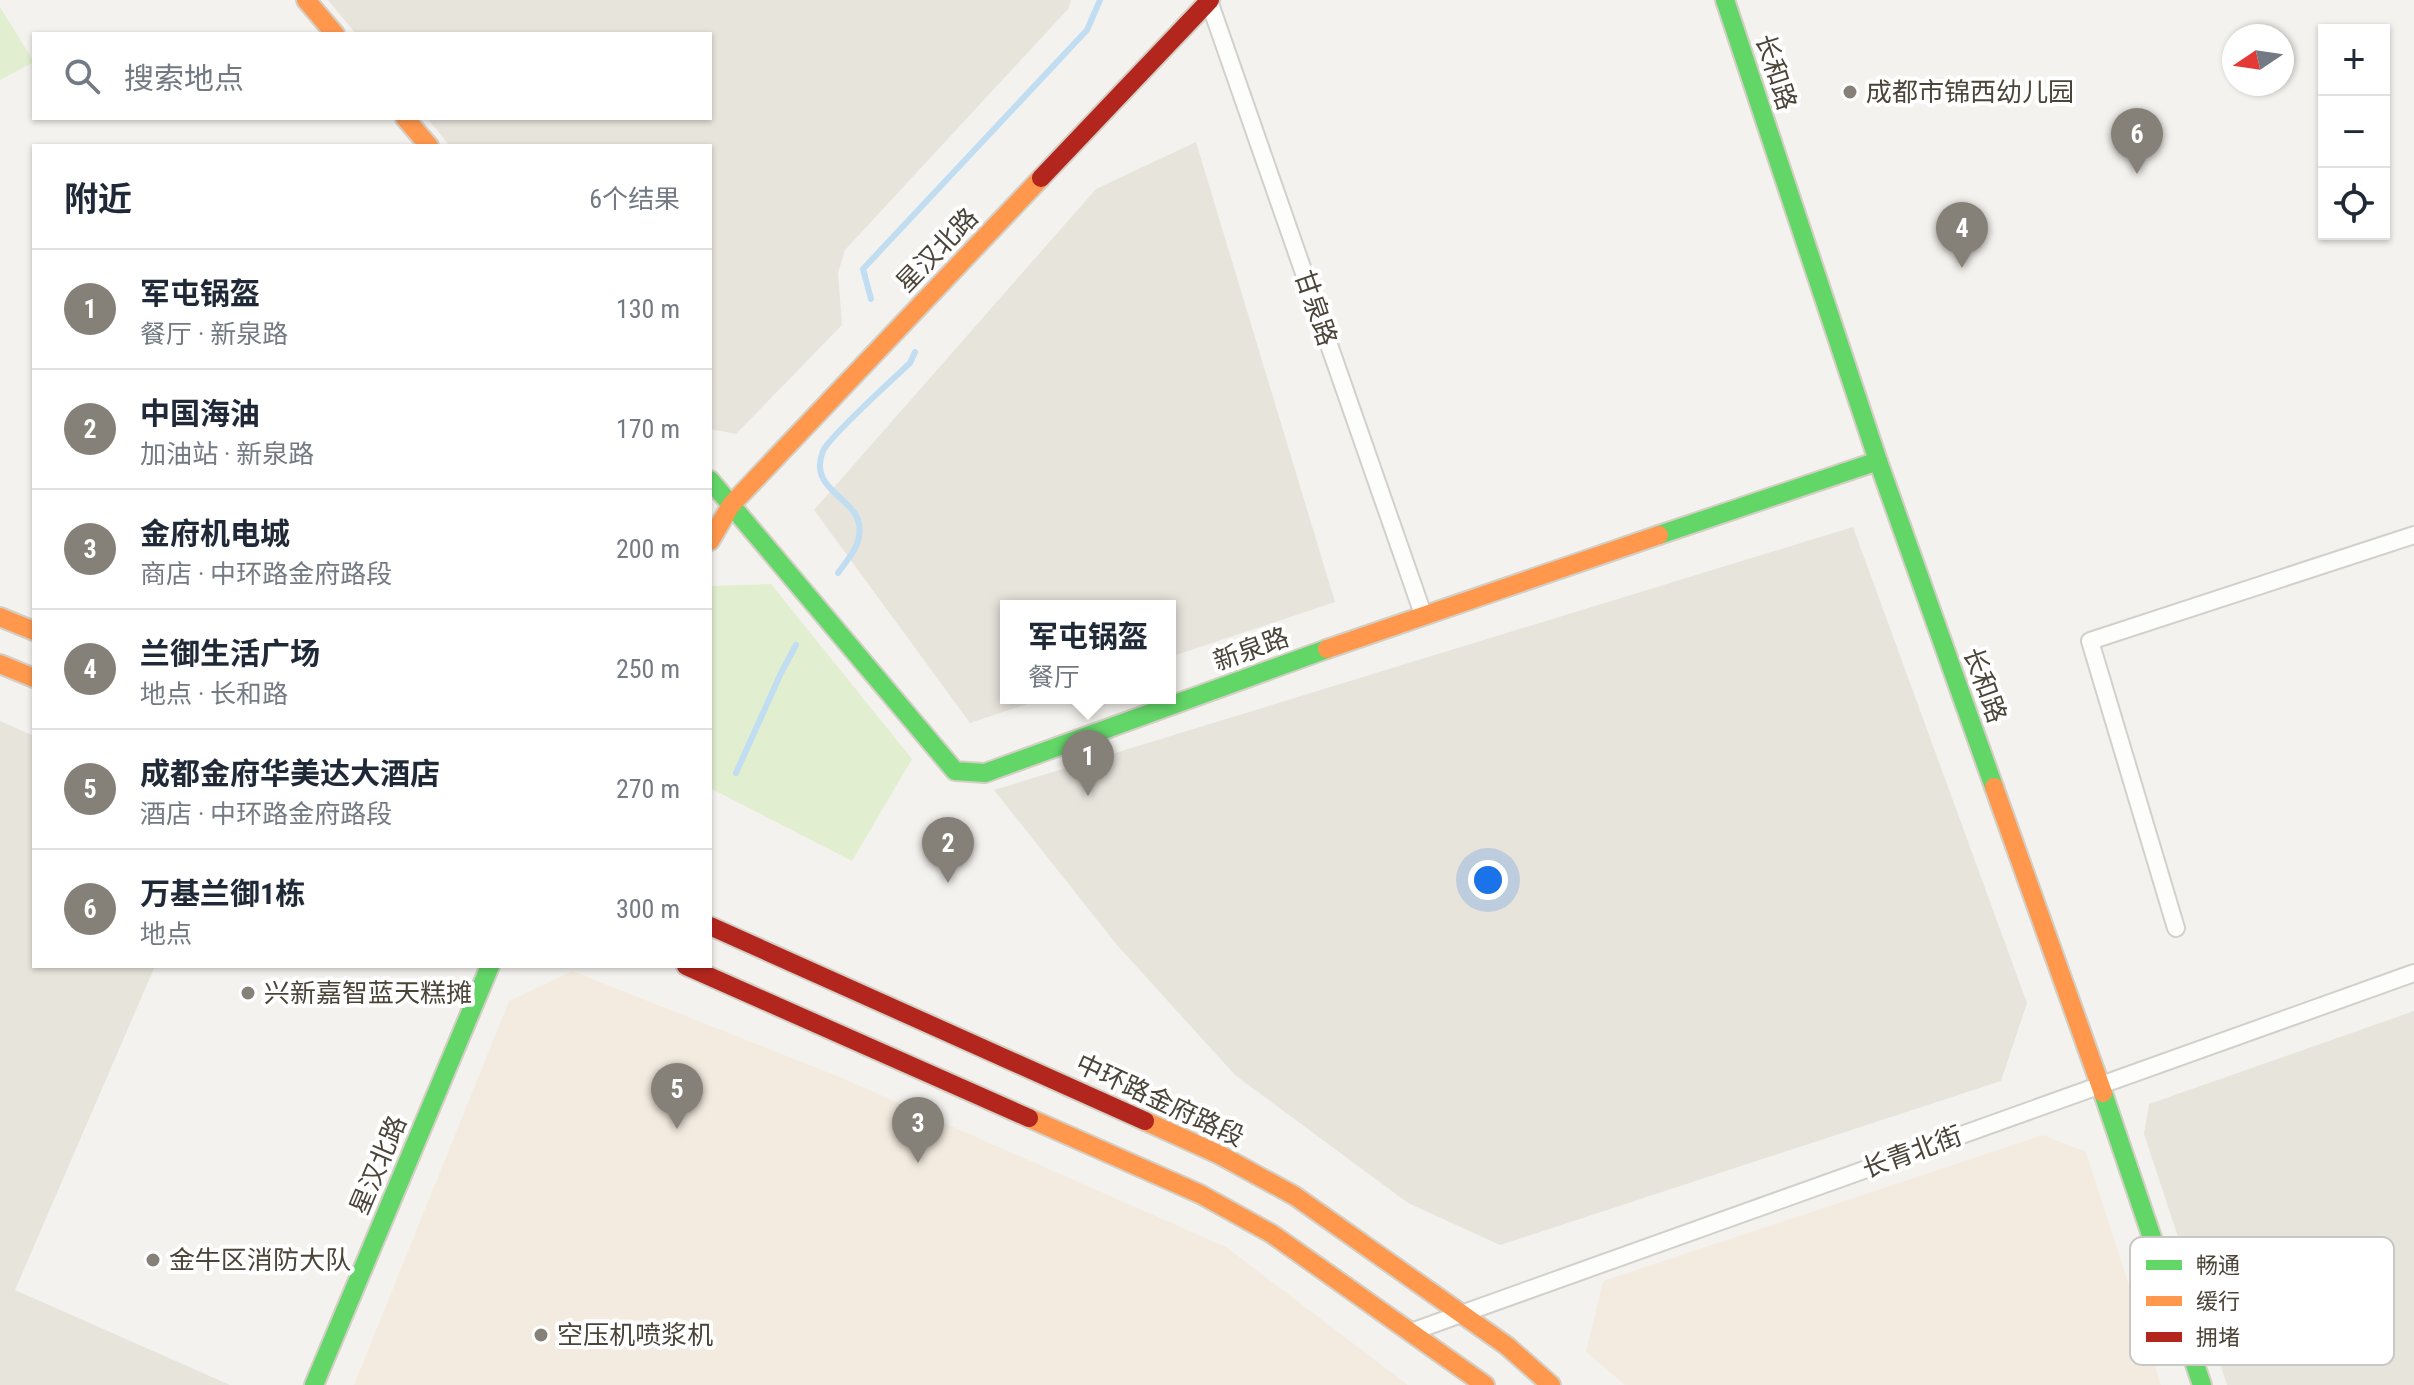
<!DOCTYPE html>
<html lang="zh">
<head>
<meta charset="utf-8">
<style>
	body { margin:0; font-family:"Roboto Condensed","Noto Sans SC",sans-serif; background:#f2f2f3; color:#1f2937 }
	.controls { position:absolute; right:24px; top:24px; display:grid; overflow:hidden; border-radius:0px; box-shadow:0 2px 6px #0004 }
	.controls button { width:72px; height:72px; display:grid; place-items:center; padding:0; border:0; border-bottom:2px solid #e0e1e3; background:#fff; color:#1f2937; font:40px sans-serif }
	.compass { position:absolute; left:2222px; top:24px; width:72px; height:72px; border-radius:50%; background:#fff; box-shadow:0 2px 6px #0004; rotate:257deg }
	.you { position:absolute; left:1488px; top:880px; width:28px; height:28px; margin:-20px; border:6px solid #fff; border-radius:50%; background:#1a73e8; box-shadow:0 0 0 12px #1a73e833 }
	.badge { display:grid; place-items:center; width:52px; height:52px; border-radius:50%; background:#868178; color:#fff; font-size:26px; font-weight:700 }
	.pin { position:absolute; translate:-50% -66px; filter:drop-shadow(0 2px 4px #0008) }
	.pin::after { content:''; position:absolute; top:42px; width:28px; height:24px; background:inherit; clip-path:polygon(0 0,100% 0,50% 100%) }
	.popup { position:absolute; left:1000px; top:600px; width:176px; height:104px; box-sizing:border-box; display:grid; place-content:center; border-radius:0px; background:#fff; filter:drop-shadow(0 2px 6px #0005); font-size:26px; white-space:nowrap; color:#747a83 }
	.popup b { font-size:30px; color:#1f2937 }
	.popup::after { content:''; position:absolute; left:50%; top:100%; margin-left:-16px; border:16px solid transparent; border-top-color:#fff }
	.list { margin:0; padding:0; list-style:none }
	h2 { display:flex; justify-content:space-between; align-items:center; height:104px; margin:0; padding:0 32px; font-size:34px }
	h2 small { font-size:26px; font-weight:400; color:#747a83 }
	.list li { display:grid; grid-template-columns:52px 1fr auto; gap:24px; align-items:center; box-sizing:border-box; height:120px; padding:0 32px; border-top:2px solid #e0e1e3 }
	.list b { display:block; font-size:30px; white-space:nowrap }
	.list p { margin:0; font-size:26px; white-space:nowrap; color:#747a83 }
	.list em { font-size:26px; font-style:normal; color:#747a83 }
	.icon { flex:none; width:44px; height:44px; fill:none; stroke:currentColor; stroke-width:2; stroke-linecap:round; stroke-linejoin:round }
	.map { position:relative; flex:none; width:2414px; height:1385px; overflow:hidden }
	.search { position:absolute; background:#fff; box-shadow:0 2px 6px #0004; left:32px; top:32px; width:680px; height:88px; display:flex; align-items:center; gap:20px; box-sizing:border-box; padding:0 28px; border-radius:0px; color:#747a83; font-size:30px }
	.panel { position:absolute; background:#fff; box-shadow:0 2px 6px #0004; left:32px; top:144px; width:680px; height:824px; border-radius:0px }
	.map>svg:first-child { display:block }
</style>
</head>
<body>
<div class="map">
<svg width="2414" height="1385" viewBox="0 0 2414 1385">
	<rect width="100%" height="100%" fill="#f4f2ee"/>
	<!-- residential -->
	<g fill="#e7e4dc">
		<path d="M328,0H1071L1069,8L845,250L838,273L842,325L736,434L710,429V146H450L427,118H710V34H356Z"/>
		<path d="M1196,142L1335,602L1170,657V606H1006V698H1045L970,723L814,510L1096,189Z"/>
		<path d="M1853,527L2027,1003L2001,1081L1500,1245L1408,1203L1235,1075L1117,945L994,790Z"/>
		<path d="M0,721L34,736V966H155L15,1290L230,1385H0Z"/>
		<path d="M2414,1011V1385H2227L2144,1134L2149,1104Z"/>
	</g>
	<!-- commercial -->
	<g fill="#f3ebdf">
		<path d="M572,971L842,1078L1226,1247L1408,1385H354L509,1001Z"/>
		<path d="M2043,1135L2086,1152L2161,1385H1625L1586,1352L1603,1281Z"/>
	</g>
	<!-- green -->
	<g fill="#e1eecf">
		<path d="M0,7L34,62L0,80Z"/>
		<path d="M771,584L912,759L852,861L710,788V586Z"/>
	</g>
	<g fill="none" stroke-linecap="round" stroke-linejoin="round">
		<!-- stream -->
		<g stroke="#c0ddf1" stroke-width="6">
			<path d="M871,299L863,269L1087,30L1100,0"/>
			<path d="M838,573C845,563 855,552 858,541C871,497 805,496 823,451C829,437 894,378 910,363L915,352"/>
			<path d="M736,773L781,673L796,645"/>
		</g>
		<defs>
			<g id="street">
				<path d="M1209,1L1423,614"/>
				<path d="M2176,928L2090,641L2414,535"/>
				<path d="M1411,1332L2414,973"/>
			</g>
			<g id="fast">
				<path d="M1725,0L1878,461L1994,787"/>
				<path d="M710,480L955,771L985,773L1327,649"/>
				<path d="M1659,535L1878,461"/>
				<path d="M2103,1093L2202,1385"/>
				<path d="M314,1385L490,966"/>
			</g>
			<g id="slow">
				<path d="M306,0L335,34"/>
				<path d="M405,118L429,146"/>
				<path d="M710,541L731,505L1041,178"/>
				<path d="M0,617L34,631"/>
				<path d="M1327,649L1659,535"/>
				<path d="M0,664L34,678"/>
				<path d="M1994,787L2103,1093"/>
				<path d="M1029,1118L1200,1194L1272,1234L1485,1385"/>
				<path d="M1145,1121L1220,1155L1295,1196L1507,1346L1551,1385"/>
			</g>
			<g id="jam">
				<path d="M1041,178L1210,0"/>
				<path d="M710,926L1145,1121"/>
				<path d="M686,966L1029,1118"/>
			</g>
		</defs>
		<!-- street casing -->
		<use href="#street" stroke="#d2d0cb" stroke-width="20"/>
		<!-- fast casing -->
		<use href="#fast" stroke="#d3cfc5" stroke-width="22"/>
		<!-- slow casing -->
		<use href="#slow" stroke="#d3cfc5" stroke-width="22"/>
		<!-- jam casing -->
		<use href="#jam" stroke="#d3cfc5" stroke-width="22"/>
		<!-- street -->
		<use href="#street" stroke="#fdfdfc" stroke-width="16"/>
		<!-- fast -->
		<use href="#fast" stroke="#63d668" stroke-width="18"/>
		<!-- slow -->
		<use href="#slow" stroke="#ff974d" stroke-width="18"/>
		<!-- jam -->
		<use href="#jam" stroke="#b3261e" stroke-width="18"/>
	</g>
	<!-- markers -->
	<g fill="#868178" stroke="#fff" stroke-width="3">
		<circle cx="1850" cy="92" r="8"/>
		<circle cx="248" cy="993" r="8"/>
		<circle cx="153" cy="1260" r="8"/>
		<circle cx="541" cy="1335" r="8"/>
	</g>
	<g text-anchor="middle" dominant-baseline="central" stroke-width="8" stroke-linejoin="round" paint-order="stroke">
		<!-- street labels -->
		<g font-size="26" fill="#4b4439" stroke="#fff">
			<text transform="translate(1776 72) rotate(72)">长和路</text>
			<text transform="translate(937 250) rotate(-46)">星汉北路</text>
			<text transform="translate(1316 308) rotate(71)">甘泉路</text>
			<text transform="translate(1251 649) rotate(-20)">新泉路</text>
			<text transform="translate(1985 685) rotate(70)">长和路</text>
			<text transform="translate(1160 1100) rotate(25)">中环路金府路段</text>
			<text transform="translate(1912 1152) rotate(-20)">长青北街</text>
			<text transform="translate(378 1165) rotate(-67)">星汉北路</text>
		</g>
		<!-- poi labels -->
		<g font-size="26" fill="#4b4439" stroke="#fff" text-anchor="start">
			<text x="1866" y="92">成都市锦西幼儿园</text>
			<text x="264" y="993">兴新嘉智蓝天糕摊</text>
			<text x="169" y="1260">金牛区消防大队</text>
			<text x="557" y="1335">空压机喷浆机</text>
		</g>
	</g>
	<!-- legend -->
	<rect x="2130" y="1237" width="264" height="128" rx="12" fill="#fff" stroke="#c9c7c4" stroke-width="2"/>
	<rect x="2146" y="1260" width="36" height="10" fill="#63d668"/>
	<rect x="2146" y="1296" width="36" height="10" fill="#ff974d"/>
	<rect x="2146" y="1332" width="36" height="10" fill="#b3261e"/>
	<g font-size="22" fill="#4b4439">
		<text x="2196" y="1273">畅通</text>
		<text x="2196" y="1309">缓行</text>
		<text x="2196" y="1345">拥堵</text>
	</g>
</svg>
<div class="controls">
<button>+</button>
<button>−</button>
<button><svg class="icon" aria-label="locate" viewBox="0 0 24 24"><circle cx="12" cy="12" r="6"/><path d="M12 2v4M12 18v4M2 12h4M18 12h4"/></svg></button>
</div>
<svg class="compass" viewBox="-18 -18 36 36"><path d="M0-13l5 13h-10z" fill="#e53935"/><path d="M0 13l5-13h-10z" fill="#747a83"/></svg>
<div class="you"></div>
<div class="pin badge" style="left:1088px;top:796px">1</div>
<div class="popup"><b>军屯锅盔</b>餐厅</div>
<div class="pin badge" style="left:948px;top:883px">2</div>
<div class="pin badge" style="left:918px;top:1163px">3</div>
<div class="pin badge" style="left:1962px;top:268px">4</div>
<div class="pin badge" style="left:677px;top:1129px">5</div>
<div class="pin badge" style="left:2137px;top:174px">6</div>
<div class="search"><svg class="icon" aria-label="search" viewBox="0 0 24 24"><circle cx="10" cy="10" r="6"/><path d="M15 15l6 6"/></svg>搜索地点</div>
<section class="panel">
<h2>附近<small>6个结果</small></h2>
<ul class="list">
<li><span class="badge">1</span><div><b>军屯锅盔</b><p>餐厅 · 新泉路</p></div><em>130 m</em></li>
<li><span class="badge">2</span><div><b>中国海油</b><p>加油站 · 新泉路</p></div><em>170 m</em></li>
<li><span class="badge">3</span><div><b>金府机电城</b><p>商店 · 中环路金府路段</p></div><em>200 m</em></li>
<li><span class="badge">4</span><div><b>兰御生活广场</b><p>地点 · 长和路</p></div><em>250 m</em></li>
<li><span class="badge">5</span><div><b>成都金府华美达大酒店</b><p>酒店 · 中环路金府路段</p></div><em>270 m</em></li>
<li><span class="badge">6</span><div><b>万基兰御1栋</b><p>地点</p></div><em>300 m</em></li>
</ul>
</section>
</div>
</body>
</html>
